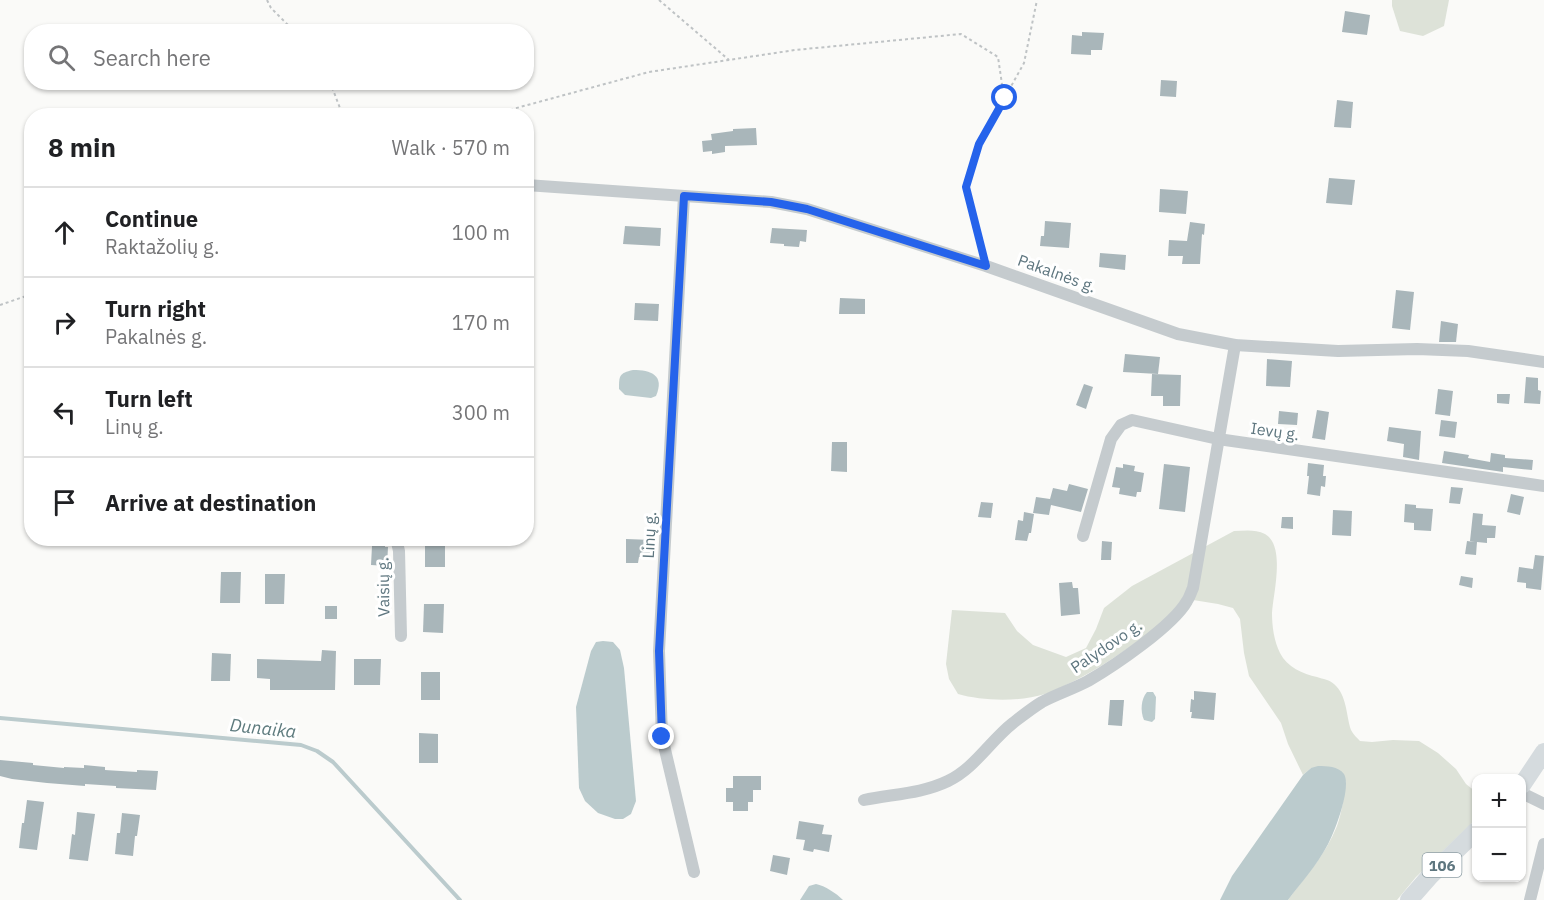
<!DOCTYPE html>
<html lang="en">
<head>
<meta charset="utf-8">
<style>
	body { margin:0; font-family:"IBM Plex Sans",sans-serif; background:#f2f2f2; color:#202124 }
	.controls { position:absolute; right:18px; bottom:18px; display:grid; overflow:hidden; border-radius:12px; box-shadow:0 2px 4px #0004 }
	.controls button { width:54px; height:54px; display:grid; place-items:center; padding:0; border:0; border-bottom:2px solid #e0e0e0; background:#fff; color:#202124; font:30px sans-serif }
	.stop { position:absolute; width:18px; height:18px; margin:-14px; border:4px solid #2563eb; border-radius:50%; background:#fff }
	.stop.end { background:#2563eb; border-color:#fff; box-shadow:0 2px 6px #0008 }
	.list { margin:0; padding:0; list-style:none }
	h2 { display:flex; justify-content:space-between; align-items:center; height:78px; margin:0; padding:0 24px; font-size:26px }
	h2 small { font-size:20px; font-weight:400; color:#757577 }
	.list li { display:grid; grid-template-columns:39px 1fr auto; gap:18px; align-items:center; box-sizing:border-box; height:90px; padding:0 24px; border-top:2px solid #e0e0e0 }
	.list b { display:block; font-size:22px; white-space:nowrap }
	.list p { margin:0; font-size:20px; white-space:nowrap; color:#757577 }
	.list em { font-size:20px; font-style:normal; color:#757577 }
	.icon { flex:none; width:33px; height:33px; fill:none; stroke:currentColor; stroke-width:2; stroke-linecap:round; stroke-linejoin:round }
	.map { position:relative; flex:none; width:1544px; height:900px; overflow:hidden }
	.search { position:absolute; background:#fff; box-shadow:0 2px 4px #0004; left:24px; top:24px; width:510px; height:66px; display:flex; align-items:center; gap:15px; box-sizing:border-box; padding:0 21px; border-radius:24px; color:#757577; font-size:22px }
	.panel { position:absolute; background:#fff; box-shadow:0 2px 4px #0004; left:24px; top:108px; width:510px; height:438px; border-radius:24px }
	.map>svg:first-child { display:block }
</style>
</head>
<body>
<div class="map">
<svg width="1544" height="900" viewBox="0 0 1544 900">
	<rect width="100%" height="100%" fill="#fafaf8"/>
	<!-- green -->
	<g fill="#dde2d8">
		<path d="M1392,0H1449L1444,26L1423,36L1400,31L1392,6Z"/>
		<path d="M1234,531C1244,531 1255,529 1265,534C1286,546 1273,594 1272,613C1272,626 1274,641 1280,653C1287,667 1303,674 1317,677C1323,679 1330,680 1334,684C1347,695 1346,715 1351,730C1353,734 1357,738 1360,741L1372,742L1393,740L1419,741L1438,753L1456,769L1466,784L1476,792V819L1416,877L1397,900H1288C1305,877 1326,854 1337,826C1342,812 1344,796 1346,781L1311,768L1303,775L1288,744L1281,723L1249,676L1244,653L1240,619L1233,608L1218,604L1193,600C1152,630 1113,663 1066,685C1059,688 1052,692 1045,694C1020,702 982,701 958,694L949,679L946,664L952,610L1005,613L1017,631L1033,645L1066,657L1086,648L1096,629L1104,608L1132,586Z"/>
	</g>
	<!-- water -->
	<g fill="#bbcbcd">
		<path d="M633,370C651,370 665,375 656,396L651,398L625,395L619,389C619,376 619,373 633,370Z"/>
		<path d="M603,641L613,642L620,650L624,668L636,801L631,814L623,819H615L598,813L585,801L579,788L576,707L591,651L596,642Z"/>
		<path d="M1147,692H1153L1156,697L1155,719L1152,722L1144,720C1140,711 1141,699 1147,692Z"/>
		<path d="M1318,766C1327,766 1338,766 1344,774C1352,787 1334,834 1327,846C1317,865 1301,883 1288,900H1220L1232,876L1303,775L1311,768Z"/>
		<path d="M816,884C825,886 836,893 843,900H800L809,886Z"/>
	</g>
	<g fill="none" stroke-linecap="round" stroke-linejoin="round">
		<!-- stream -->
		<path stroke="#bbcbcd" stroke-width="4" d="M0,718L301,745L317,751L333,762L460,900"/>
	</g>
	<!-- building -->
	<g fill="#a9b6ba">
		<path d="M1345,11L1370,15L1367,35L1342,32Z"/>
		<path d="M1082,32L1104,33L1102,50H1091V55L1071,54L1072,35L1082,36Z"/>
		<path d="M1161,80L1177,81L1176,97L1160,96Z"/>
		<path d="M1337,100L1353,102L1351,128L1334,127Z"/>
		<path d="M756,128L757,145L725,146V152L712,154V151L703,152L702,141L712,140L711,134L733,131V129Z"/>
		<path d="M1329,178L1355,180L1352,205L1326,203Z"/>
		<path d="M1160,189L1188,191L1186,214L1159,212Z"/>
		<path d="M1045,221L1071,223L1069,248L1040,246L1041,236H1044Z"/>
		<path d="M1190,222L1205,224L1204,235L1202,234L1200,264H1182L1183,256H1168L1169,240L1187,241Z"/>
		<path d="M625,226L661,228L660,246L623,244Z"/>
		<path d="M772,228L807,230L806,242L800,241L799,247L784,246V244L770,243Z"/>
		<path d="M1100,253L1126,255L1125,270L1099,267Z"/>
		<path d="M1396,290L1414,292L1410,330L1392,328Z"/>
		<path d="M840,298L865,299V314H839Z"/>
		<path d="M635,303L659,304L658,321L634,320Z"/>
		<path d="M1441,321L1458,324L1456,342H1439Z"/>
		<path d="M1125,354L1160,357L1158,374L1123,372Z"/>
		<path d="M1267,359L1292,361L1290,387L1266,386Z"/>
		<path d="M1152,374L1181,375L1180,406H1163V396H1151Z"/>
		<path d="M1526,377L1538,378V390L1541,391L1540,404L1524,403Z"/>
		<path d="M1084,384L1093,387L1086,409L1076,405Z"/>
		<path d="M1438,389L1453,391L1450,416L1435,414Z"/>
		<path d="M1497,394H1510L1509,404L1497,403Z"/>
		<path d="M1317,410L1329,412L1325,440L1312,438Z"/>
		<path d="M1279,411L1298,413L1297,425L1278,424Z"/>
		<path d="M1441,420L1457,422L1455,438L1439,436Z"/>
		<path d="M1389,427L1421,431L1419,460L1403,457L1404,444L1387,441Z"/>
		<path d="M832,442H847V472L831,471Z"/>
		<path d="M1444,451L1469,455L1468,458L1490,462L1491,453L1505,455V458L1533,460L1532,470L1503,467V472L1442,463Z"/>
		<path d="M1308,463L1324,465L1323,476H1326L1325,487L1321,486L1320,496L1307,494L1309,476H1307Z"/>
		<path d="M1123,464L1135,466L1134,471L1144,473L1141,492H1137L1136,497L1119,494L1120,488L1112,487L1116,467L1123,468Z"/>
		<path d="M1164,464L1190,467L1185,512L1159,509Z"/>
		<path d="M1069,484L1088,489L1081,512L1051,505L1049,515L1033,513L1036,497L1050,499L1053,488L1067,491Z"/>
		<path d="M1451,487L1463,488L1460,504L1449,503Z"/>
		<path d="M1511,494L1524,497L1520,515L1507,512Z"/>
		<path d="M981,502L993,503L991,518L978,517Z"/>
		<path d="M1405,504L1416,505V508L1433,509L1431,531L1414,530V523L1404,522Z"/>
		<path d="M1333,510L1352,511L1351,536L1332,535Z"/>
		<path d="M1024,512L1034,514L1031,533H1029L1027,541L1015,540L1018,520L1023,521Z"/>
		<path d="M1473,513L1483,514L1482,525L1496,526L1495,538H1487V543L1477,542L1476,555L1465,554L1467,541L1475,542L1470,541Z"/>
		<path d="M1282,517H1293V529L1281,528Z"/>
		<path d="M375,538H385V547H388L387,566L371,565L372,546H375Z"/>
		<rect x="425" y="539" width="20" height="28"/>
		<path d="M626,539L653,540V557H639L638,563H626Z"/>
		<path d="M1102,541L1112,542L1111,560H1101Z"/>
		<path d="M1535,555L1544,556L1541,590L1526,588V583L1517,582L1519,567L1533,569Z"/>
		<path d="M221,572H241L240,603H220Z"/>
		<path d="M265,574H285L284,604H265Z"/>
		<path d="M1461,576L1473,578L1472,588L1459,585Z"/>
		<path d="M1072,582L1073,588H1078L1080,614L1061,616L1059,583Z"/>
		<path d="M424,604H444L443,633L423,632Z"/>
		<rect x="325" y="606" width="12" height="13"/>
		<path d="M322,650L336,651L335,690H270V679L257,678V659L321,661Z"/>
		<path d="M212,653L231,654L230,681H211Z"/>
		<path d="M354,659H381L380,685H354Z"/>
		<rect x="421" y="672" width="19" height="28"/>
		<path d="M1194,691L1216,693L1214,720L1191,718L1192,712H1190L1191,699L1194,700Z"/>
		<path d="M1110,700H1124L1122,726L1108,725Z"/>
		<path d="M419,733L438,734V763H419Z"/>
		<path d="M0,760L33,763V765L64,768V767L84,768V765L105,767V770L137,772V770L158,771L156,790L116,788V786L85,784V786L47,783L12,779L0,776Z"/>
		<path d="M733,776H761V790H753V802H748V811H733V802H726V788H733Z"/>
		<path d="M27,800L44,802L37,850L19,848L22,823H24Z"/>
		<path d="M77,812L95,814L88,861L69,859L72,834L75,835Z"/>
		<path d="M122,813L140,815L137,836H135L133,856L115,854L117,833H120Z"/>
		<path d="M799,821L824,825L822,834L832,835L829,852L814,849L813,852L803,850L805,840L796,839Z"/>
		<path d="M773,855L790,858L787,875L770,871Z"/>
	</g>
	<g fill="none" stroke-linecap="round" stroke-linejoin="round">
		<!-- path -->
		<g stroke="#bfc3c5" stroke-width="2" stroke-dasharray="3 3" stroke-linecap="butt">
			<path d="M267,0L271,8L295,32"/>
			<path d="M659,0L729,60"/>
			<path d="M330,82L343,116"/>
			<path d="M487,116L649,72L795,50L961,34L998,57L1004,98"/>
			<path d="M983,253L966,187L979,144L1024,63L1037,0"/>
			<path d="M0,305L32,294"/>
		</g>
		<!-- street -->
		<g stroke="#c5cbce" stroke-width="12">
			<path d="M526,185L771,202L807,209L986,266L1178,334L1235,345L1338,351L1417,349L1468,351L1544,362"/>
			<path d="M684,196L659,651L662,737L694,872"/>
			<path d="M1083,536L1111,439L1121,425L1132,420L1218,439L1544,486"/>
			<path d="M396,538L399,551L401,636"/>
			<path d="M1522,793L1544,804"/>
			<path d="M864,800C892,794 921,794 948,781C975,768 990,741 1013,723C1022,716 1032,708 1042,702C1057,694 1073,689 1088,681C1114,666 1173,626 1187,601C1190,597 1191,592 1193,588L1235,345"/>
			<path d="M1530,900L1544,844"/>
		</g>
		<!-- primary -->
		<g stroke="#d5dbde" stroke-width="18">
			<path d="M1522,785L1544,752"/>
			<path d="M1409,900L1430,876L1476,831"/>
		</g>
	</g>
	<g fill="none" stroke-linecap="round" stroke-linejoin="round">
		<!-- route -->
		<path stroke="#2563eb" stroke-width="8" d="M662,737L659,651L684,196L771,202L807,209L986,266L966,187L979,144L1005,98"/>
	</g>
	<g text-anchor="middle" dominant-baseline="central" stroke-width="6" stroke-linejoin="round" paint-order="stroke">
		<!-- shield labels -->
		<rect fill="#fff" stroke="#8e9fa5" stroke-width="1.5" x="1422.5" y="853" width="39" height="24" rx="4.5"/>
		<g font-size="15" font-weight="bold" fill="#5e767f">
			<text x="1442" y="865">106</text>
		</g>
		<!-- street labels -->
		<g font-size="16" fill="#5e767f" stroke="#fff">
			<text transform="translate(1057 273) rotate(20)">Pakalnės g.</text>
			<text transform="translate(1275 431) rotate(8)">Ievų g.</text>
			<text transform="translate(649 535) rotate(-87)">Linų g.</text>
			<text transform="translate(383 587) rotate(-91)">Vaisių g.</text>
			<text transform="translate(1106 646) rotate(-34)">Palydovo g.</text>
		</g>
		<!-- water labels -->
		<g font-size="18" font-style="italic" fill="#5e7b7e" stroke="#fff">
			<text transform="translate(263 728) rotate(6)">Dunaika</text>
		</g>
	</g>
</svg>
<div class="controls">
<button>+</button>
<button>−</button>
</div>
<div class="stop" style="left:1005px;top:98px"></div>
<div class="stop end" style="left:662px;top:737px"></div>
<div class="search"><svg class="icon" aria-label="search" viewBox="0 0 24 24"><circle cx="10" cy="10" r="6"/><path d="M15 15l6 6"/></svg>Search here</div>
<section class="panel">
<h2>8 min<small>Walk · 570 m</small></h2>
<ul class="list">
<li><svg class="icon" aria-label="ahead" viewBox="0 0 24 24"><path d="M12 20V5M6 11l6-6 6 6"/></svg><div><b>Continue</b><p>Raktažolių g.</p></div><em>100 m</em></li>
<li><svg class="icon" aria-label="right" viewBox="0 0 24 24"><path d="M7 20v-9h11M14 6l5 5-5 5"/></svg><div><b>Turn right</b><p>Pakalnės g.</p></div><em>170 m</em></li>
<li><svg class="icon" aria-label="left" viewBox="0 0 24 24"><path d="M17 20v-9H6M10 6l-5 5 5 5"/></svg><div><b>Turn left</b><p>Linų g.</p></div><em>300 m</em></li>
<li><svg class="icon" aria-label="arrive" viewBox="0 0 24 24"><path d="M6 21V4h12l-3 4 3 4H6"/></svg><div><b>Arrive at destination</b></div></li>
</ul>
</section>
</div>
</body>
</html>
